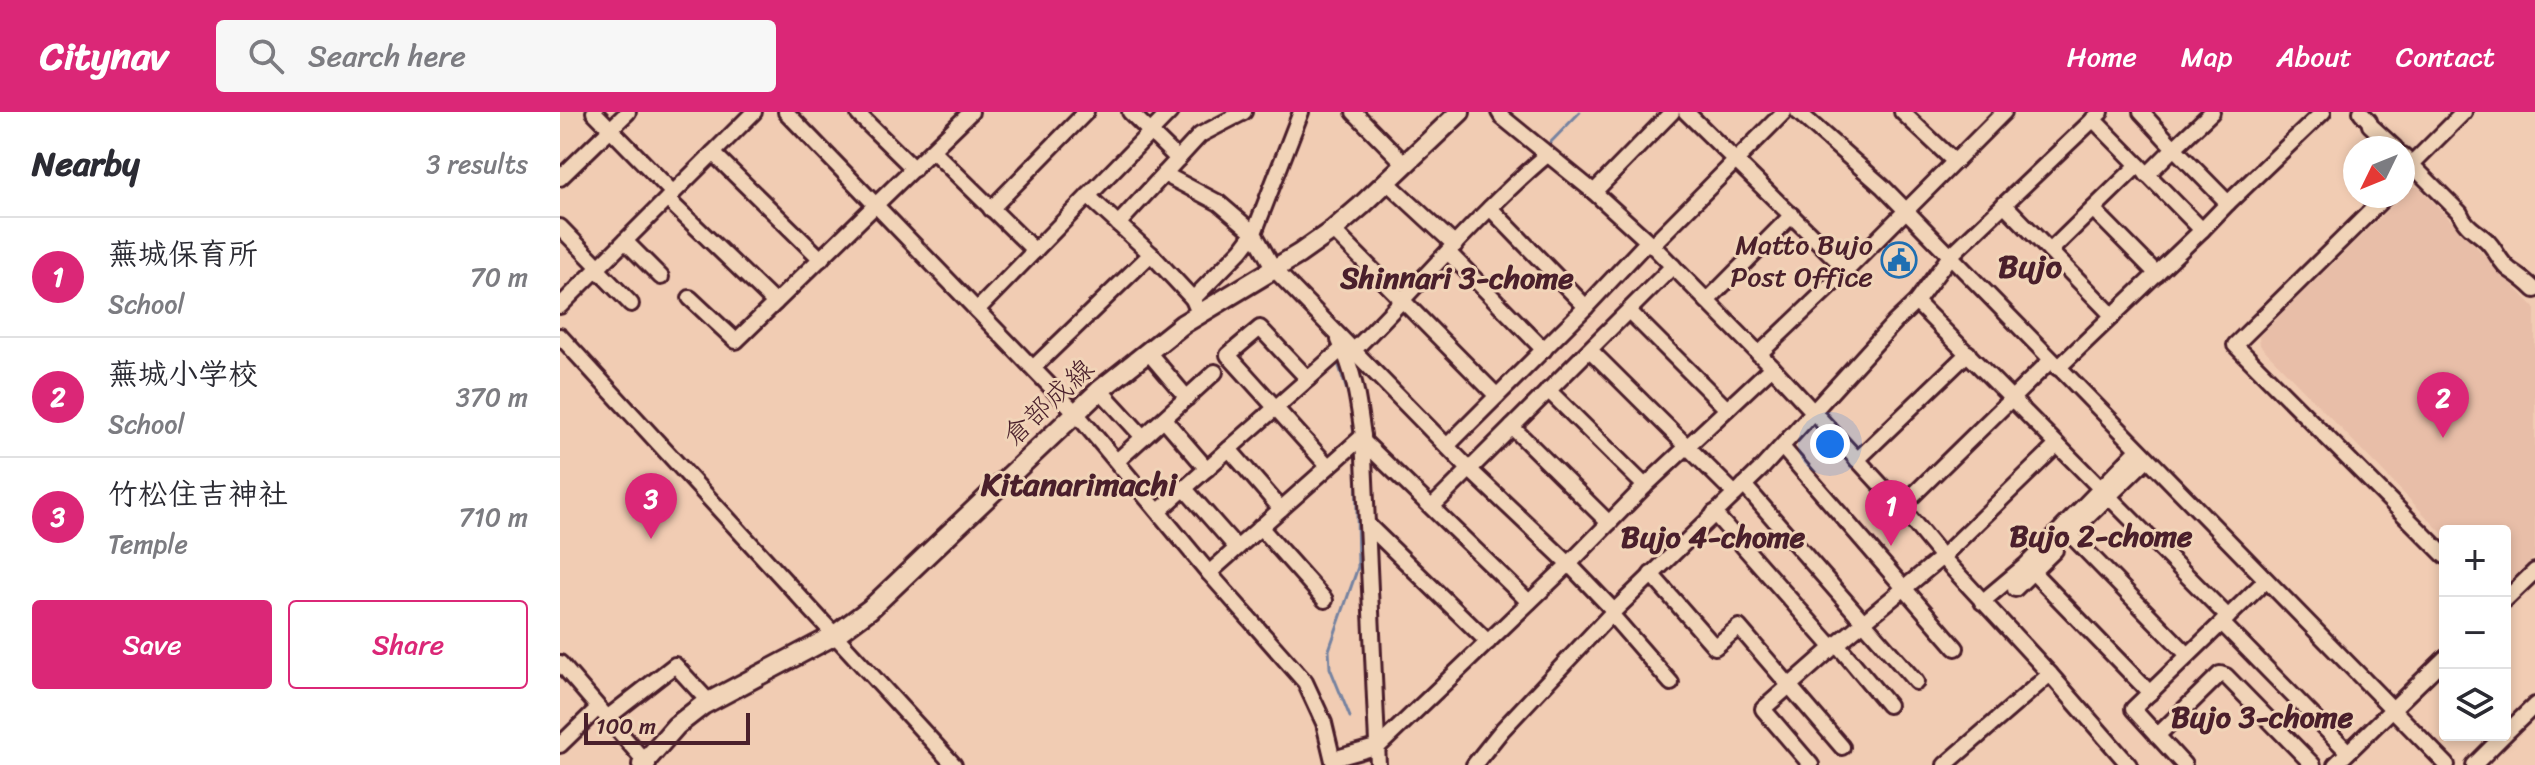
<!DOCTYPE html>
<html lang="en">
<head>
<meta charset="utf-8">
<style>
	body { margin:0; font-family:Sriracha,"Klee One",sans-serif; background:#f7f7f7; color:#2b2b33 }
	.controls { position:absolute; right:24px; bottom:24px; display:grid; overflow:hidden; border-radius:8px; box-shadow:0 4px 12px #0003 }
	.controls button { width:72px; height:72px; display:grid; place-items:center; padding:0; border:0; border-bottom:2px solid #e1e1e2; background:#fff; color:#2b2b33; font:40px sans-serif }
	.compass { position:absolute; left:1783px; top:24px; width:72px; height:72px; border-radius:50%; background:#fff; box-shadow:0 4px 12px #0003; rotate:227deg }
	.scale { position:absolute; left:24px; bottom:20px; width:166px; box-sizing:border-box; padding-left:8px; border:4px solid #4a1f2b; border-top:0; font-size:22px; line-height:28px; white-space:nowrap; color:#4a1f2b; -webkit-text-stroke:6px #f1d4b8; paint-order:stroke }
	.you { position:absolute; left:1270px; top:332px; width:28px; height:28px; margin:-20px; border:6px solid #fff; border-radius:50%; background:#1a73e8; box-shadow:0 0 0 12px #1a73e833 }
	.badge { display:grid; place-items:center; width:52px; height:52px; border-radius:50%; background:#db2777; color:#fff; font-size:26px; font-weight:700 }
	.pin { position:absolute; translate:-50% -66px; filter:drop-shadow(0 2px 4px #0008) }
	.pin::after { content:''; position:absolute; top:42px; width:28px; height:24px; background:inherit; clip-path:polygon(0 0,100% 0,50% 100%) }
	.list { margin:0; padding:0; list-style:none }
	h2 { display:flex; justify-content:space-between; align-items:center; height:104px; margin:0; padding:0 32px; font-size:34px }
	h2 small { font-size:26px; font-weight:400; color:#7c7c81 }
	.list li { display:grid; grid-template-columns:52px 1fr auto; gap:24px; align-items:center; box-sizing:border-box; height:120px; padding:0 32px; border-top:2px solid #e1e1e2 }
	.list b { display:block; font-size:30px; white-space:nowrap }
	.list p { margin:0; font-size:26px; white-space:nowrap; color:#7c7c81 }
	.list em { font-size:26px; font-style:normal; color:#7c7c81 }
	.actions { display:flex; gap:16px; padding:24px 32px }
	.actions a { flex:1; padding:18px 0; border:2px solid #db2777; border-radius:8px; text-align:center; font-size:28px; color:#db2777 }
	.actions .main { background:#db2777; color:#fff }
	.icon { flex:none; width:44px; height:44px; fill:none; stroke:currentColor; stroke-width:2; stroke-linecap:round; stroke-linejoin:round }
	.map { position:relative; flex:none; width:1975px; height:653px; overflow:hidden }
	header { display:flex; align-items:center; gap:48px; box-sizing:border-box; height:112px; padding:0 40px; background:#db2777; color:#fff }
	header strong { font-size:38px }
	nav { display:flex; gap:44px; margin-inline-start:auto; font-size:28px }
	.search { width:560px; height:72px; background:#f7f7f7; display:flex; align-items:center; gap:20px; box-sizing:border-box; padding:0 28px; border-radius:8px; color:#7c7c81; font-size:30px }
	main { display:flex }
	aside { flex:1; background:#fff }
	.map>svg:first-child { display:block }
</style>
</head>
<body>
<header>
<strong>Citynav</strong>
<div class="search"><svg class="icon" aria-label="search" viewBox="0 0 24 24"><circle cx="10" cy="10" r="6"/><path d="M15 15l6 6"/></svg>Search here</div>
<nav><a>Home</a><a>Map</a><a>About</a><a>Contact</a></nav>
</header>
<main>
<aside>
<h2>Nearby<small>3 results</small></h2>
<ul class="list">
<li><span class="badge">1</span><div><b>蕪城保育所</b><p>School</p></div><em>70 m</em></li>
<li><span class="badge">2</span><div><b>蕪城小学校</b><p>School</p></div><em>370 m</em></li>
<li><span class="badge">3</span><div><b>竹松住吉神社</b><p>Temple</p></div><em>710 m</em></li>
</ul>
<div class="actions"><a class="main">Save</a><a>Share</a></div>
</aside>
<div class="map">
<svg width="1975" height="653" viewBox="0 0 1975 653">
	<rect width="100%" height="100%" fill="#f1ccb3"/>
	<filter id="ink" filterUnits="userSpaceOnUse"><feTurbulence type="fractalNoise" baseFrequency=".0125" numOctaves="2"/><feDisplacementMap in="SourceGraphic" scale="16" xChannelSelector="R" yChannelSelector="G"/><feConvolveMatrix kernelMatrix="1 2 1 2 8 2 1 2 1" color-interpolation-filters="sRGB"/></filter>
	<g filter="url(#ink)">
		<!-- built -->
		<path fill="#e8bea8" d="M1851,75H1859L1975,196V445L1945,474V419H1885V424L1700,233L1699,224Z"/>
		<g fill="none" stroke-linecap="round" stroke-linejoin="round">
			<!-- stream -->
			<g stroke="#7582a0" stroke-width="3">
				<path d="M989,32L1020,0"/>
				<path d="M935,81L956,61"/>
				<path d="M777,248L791,291L794,325"/>
				<path d="M790,605L770,556L769,538L798,455L796,346"/>
			</g>
			<defs>
				<g id="minor">
					<path d="M34,0L113,81"/>
					<path d="M226,0L516,301L649,461L745,570L764,611L774,653"/>
					<path d="M301,0L299,3L354,57"/>
					<path d="M570,0L618,47"/>
					<path d="M741,0L694,121L714,157L910,358L1009,452L1054,499"/>
					<path d="M794,0L845,52"/>
					<path d="M939,0L942,5L1034,80L1092,133L1212,255L1341,395L1382,445L1490,562L1569,653"/>
					<path d="M1126,0L1287,158L1199,242"/>
					<path d="M1238,0L1323,75L1887,653"/>
					<path d="M1342,0L1395,50"/>
					<path d="M1581,0L1614,36L1587,63"/>
					<path d="M1652,0L1614,36L1668,91L1763,0"/>
					<path d="M1801,0L1809,9L1810,13L1835,36"/>
					<path d="M373,39L475,139"/>
					<path d="M153,41L261,147"/>
					<path d="M1843,44L1900,101C1905,114 1916,119 1926,128C1936,137 1939,150 1950,158C1959,164 1967,170 1975,178"/>
					<path d="M1851,53L1904,0"/>
					<path d="M604,62L659,91L694,121L682,137L633,187"/>
					<path d="M0,66L68,0"/>
					<path d="M827,70L895,133"/>
					<path d="M1034,80L1112,0"/>
					<path d="M528,84L591,142L633,187L636,194"/>
					<path d="M1826,84L1675,233L1885,444"/>
					<path d="M107,87L215,191"/>
					<path d="M1444,92L1553,204"/>
					<path d="M930,96L1026,195"/>
					<path d="M431,97L526,0"/>
					<path d="M1533,97L1597,162"/>
					<path d="M558,112L640,23L684,0"/>
					<path d="M0,115L39,155"/>
					<path d="M773,118L937,284"/>
					<path d="M1642,118L1668,91"/>
					<path d="M65,129L101,165"/>
					<path d="M1092,133L1224,0"/>
					<path d="M1490,139L1578,53"/>
					<path d="M888,140L984,238"/>
					<path d="M37,157L71,192"/>
					<path d="M1287,158L1444,0"/>
					<path d="M130,186L176,229L411,0"/>
					<path d="M1147,189L1232,103"/>
					<path d="M1356,190L1668,505"/>
					<path d="M0,194L194,0"/>
					<path d="M417,198L610,0"/>
					<path d="M1069,199L1167,297"/>
					<path d="M0,224L394,653"/>
					<path d="M779,228C795,262 798,288 803,324L818,653"/>
					<path d="M794,238C859,174 917,102 987,43"/>
					<path d="M1030,238L1175,382"/>
					<path d="M588,240L627,286"/>
					<path d="M474,255L591,142"/>
					<path d="M1498,256L1642,118L1533,7"/>
					<path d="M748,267L700,216L668,243L768,354"/>
					<path d="M540,278L583,325"/>
					<path d="M988,278L1085,374"/>
					<path d="M604,307L647,357"/>
					<path d="M952,315L1049,411"/>
					<path d="M803,329L969,490"/>
					<path d="M887,334L1026,195L1087,130"/>
					<path d="M1222,335L1396,536"/>
					<path d="M669,337L721,397"/>
					<path d="M1297,348L1408,241"/>
					<path d="M557,349L655,260"/>
					<path d="M1184,373L1356,570"/>
					<path d="M625,377L677,436"/>
					<path d="M872,395L1113,154"/>
					<path d="M1341,395L1491,248"/>
					<path d="M599,399L783,236"/>
					<path d="M1154,401L1273,536"/>
					<path d="M807,412L928,530"/>
					<path d="M700,415L765,488"/>
					<path d="M1505,417L1628,543"/>
					<path d="M1509,423L1587,347"/>
					<path d="M1468,455L1590,581"/>
					<path d="M649,461L803,324"/>
					<path d="M1091,462L1155,535L1179,515L1282,635"/>
					<path d="M1455,477L1495,438"/>
					<path d="M1945,488L1975,459"/>
					<path d="M1422,490L1466,453L1578,338"/>
					<path d="M1051,502L1111,571"/>
					<path d="M1662,511L1788,640"/>
					<path d="M1277,532L1328,593"/>
					<path d="M0,551L88,653"/>
					<path d="M47,606L115,553L149,590"/>
					<path d="M1945,622L1975,593"/>
					<path d="M1597,624L1660,562L1666,564L1753,653"/>
					<path d="M0,633L38,596"/>
					<path d="M773,647L819,634L1009,452L1085,374L1212,255"/>
					<path d="M914,653L942,618L1051,502L1203,355L1335,210L1356,190L1390,144L1541,0"/>
					<path d="M1251,653L1203,597L1277,532L1382,445L1497,333"/>
					<path d="M1385,653L1490,562"/>
					<path d="M1624,653L1573,597L1706,468"/>
					<path d="M1775,653L1885,546"/>
					<path d="M1914,653L1944,623"/>
				</g>
				<path id="major" d="M82,653L116,614L143,593L275,523L310,497L540,278L623,212L739,142L773,118L801,94L900,0"/>
			</defs>
			<!-- minor casing -->
			<use href="#minor" stroke="#4a1f2b" stroke-width="20"/>
			<!-- major casing -->
			<use href="#major" stroke="#4a1f2b" stroke-width="24"/>
			<!-- minor -->
			<use href="#minor" stroke="#f1d4b8" stroke-width="14"/>
			<!-- major -->
			<use href="#major" stroke="#f1d4b8" stroke-width="18"/>
		</g>
	</g>
	<!-- icons -->
	<defs>
		<symbol id="civic-ring" viewBox="-11 -11 22 22"><circle r="9.5" fill="#f1d4b8" stroke="#1f6fb2" stroke-width="1.5"/><path d="M-.6-6.5H3V-4.5H.6V-3L4-1V1h2V6H-6V1h2V-1L-.6-3ZM-1.2 2.5V6h2.4V2.5Z" fill="#1f6fb2"/></symbol>
	</defs>
	<g fill-rule="evenodd">
		<use href="#civic-ring" x="1319" y="128" width="40" height="40"/>
	</g>
	<g text-anchor="middle" dominant-baseline="central" stroke-width="6" stroke-linejoin="round" paint-order="stroke">
		<!-- poi labels -->
		<g font-size="28" fill="#4a1f2b" stroke="#f1d4b8" text-anchor="end">
			<text x="1313" y="132">Matto Bujo<tspan x="1313" dy="32">Post Office</tspan></text>
		</g>
		<!-- street labels -->
		<g font-size="28" fill="#4a1f2b" stroke="#f1d4b8">
			<text transform="translate(488 290) rotate(-43)">倉部成線</text>
		</g>
		<!-- neighbourhood labels -->
		<g font-size="30" font-weight="bold" fill="#4a1f2b" stroke="#f1d4b8">
			<text x="897" y="166">Shinnari 3-chome</text>
			<text x="1541" y="424">Bujo 2-chome</text>
			<text x="1153" y="425">Bujo 4-chome</text>
			<text x="1702" y="605">Bujo 3-chome</text>
		</g>
		<!-- quarter labels -->
		<g font-size="32" font-weight="bold" fill="#4a1f2b" stroke="#f1d4b8">
			<text x="1470" y="154">Bujo</text>
			<text x="519" y="372">Kitanarimachi</text>
		</g>
	</g>
</svg>
<div class="controls">
<button>+</button>
<button>−</button>
<button><svg class="icon" aria-label="layers" viewBox="0 0 24 24"><path d="M12 4l9 5-9 5-9-5zM3 14l9 5 9-5"/></svg></button>
</div>
<svg class="compass" viewBox="-18 -18 36 36"><path d="M0-13l5 13h-10z" fill="#e53935"/><path d="M0 13l5-13h-10z" fill="#7c7c81"/></svg>
<div class="scale">100 m</div>
<div class="you"></div>
<div class="pin badge" style="left:1331px;top:434px">1</div>
<div class="pin badge" style="left:1883px;top:326px">2</div>
<div class="pin badge" style="left:91px;top:427px">3</div>
</div>
</main>
</body>
</html>
